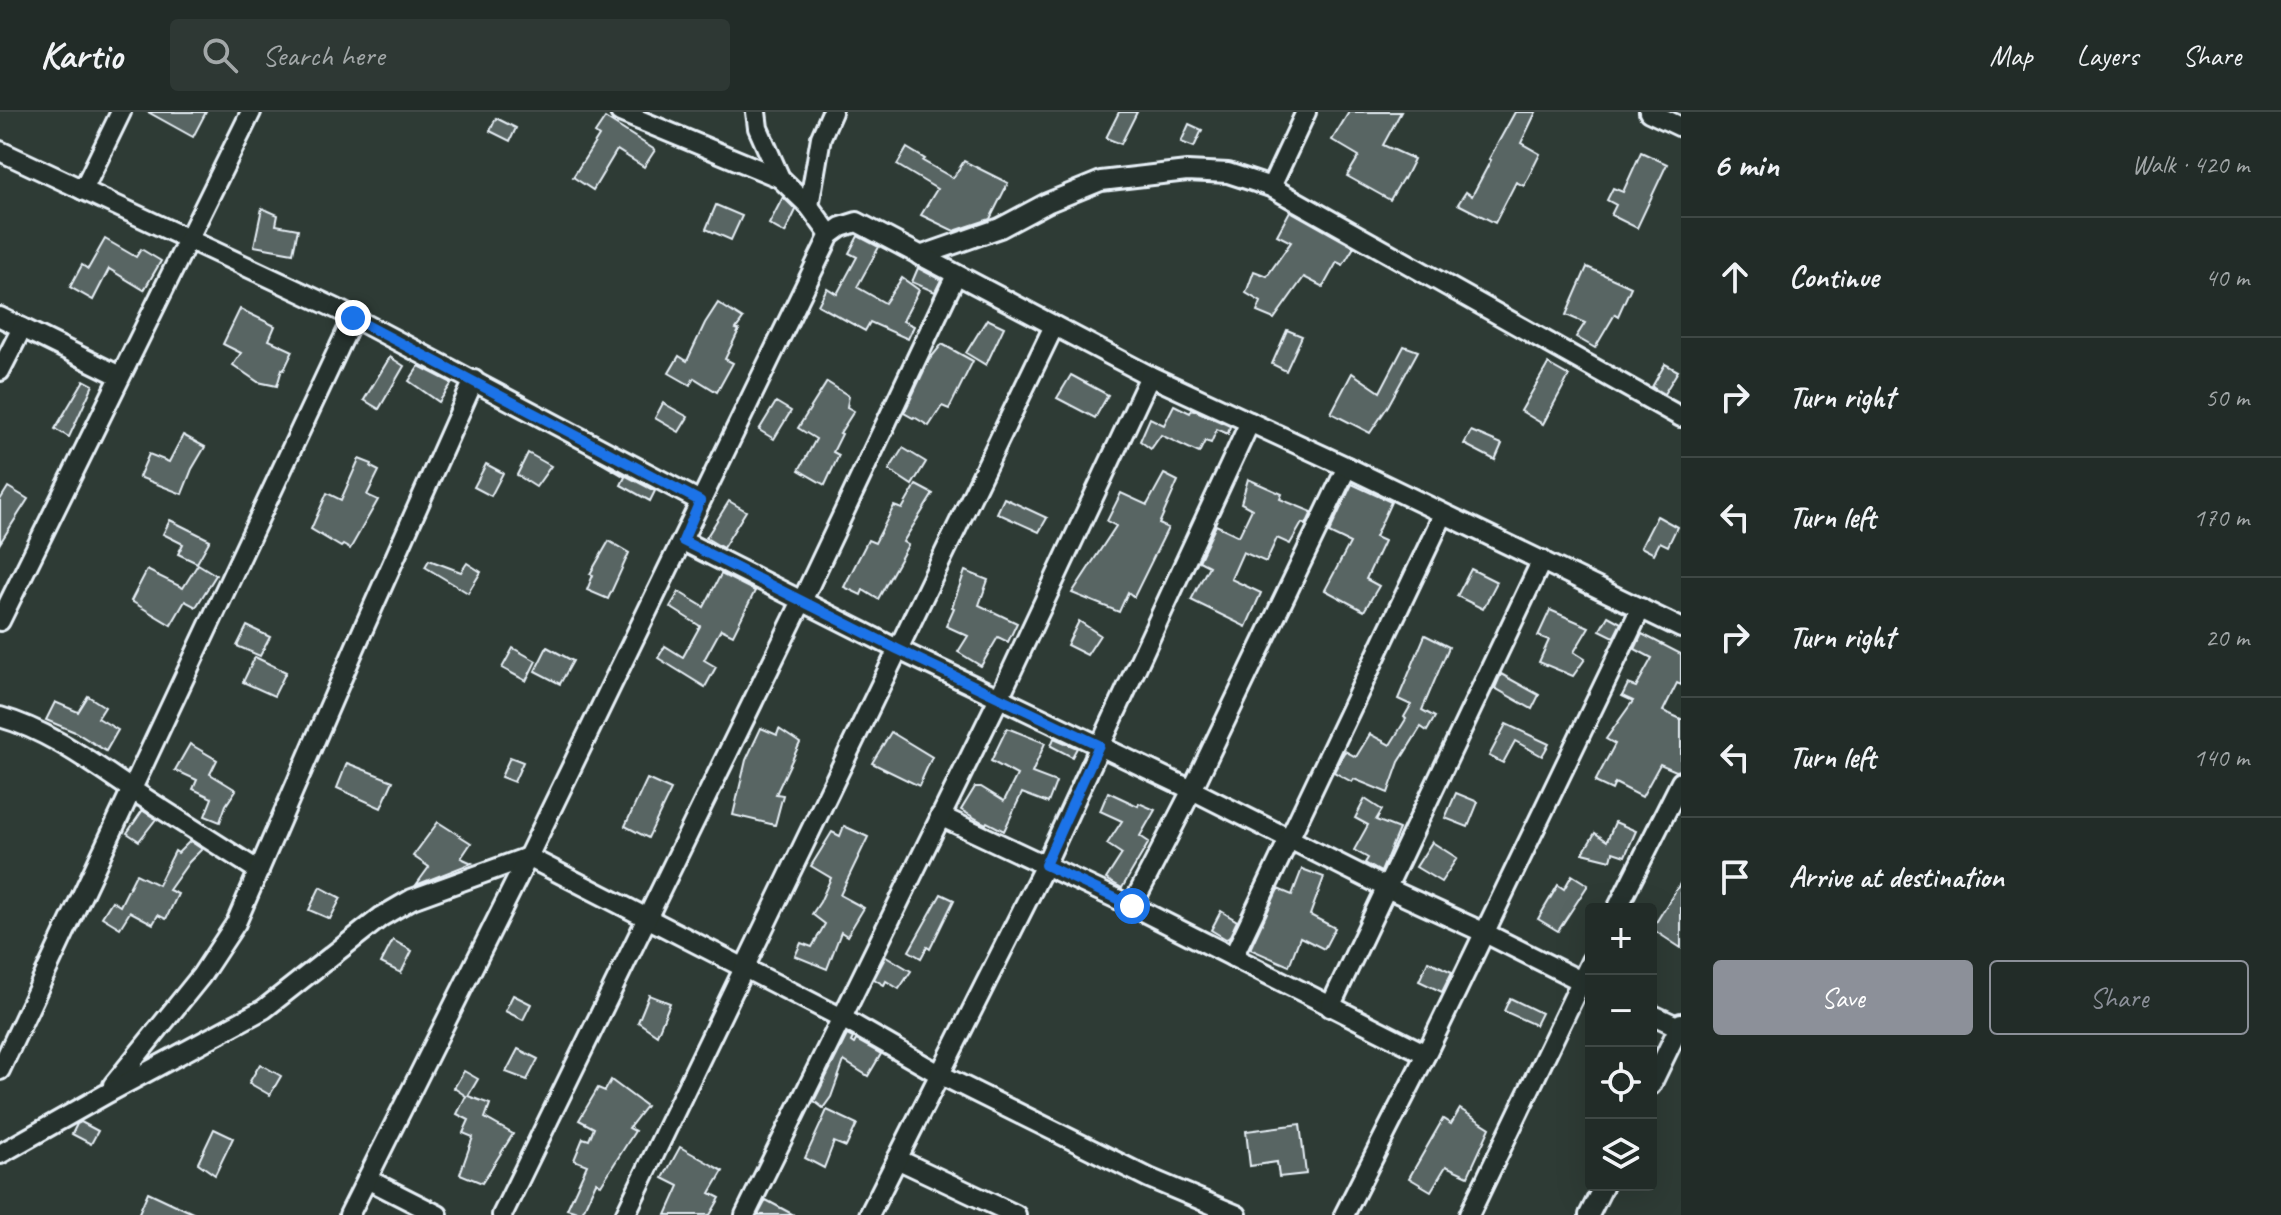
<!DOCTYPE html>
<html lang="en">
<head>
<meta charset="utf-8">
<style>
	body { margin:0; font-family:Caveat,sans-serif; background:#2e3834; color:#f1f3f6 }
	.controls { position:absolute; right:24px; bottom:24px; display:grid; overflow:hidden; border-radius:8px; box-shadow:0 8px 32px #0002 }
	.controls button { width:72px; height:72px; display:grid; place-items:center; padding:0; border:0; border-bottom:2px solid #3f4845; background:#222c28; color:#f1f3f6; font:40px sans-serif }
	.stop { position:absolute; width:24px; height:24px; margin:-18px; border:6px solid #1a73e8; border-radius:50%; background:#fff }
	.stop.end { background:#1a73e8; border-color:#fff; box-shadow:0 2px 8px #0008 }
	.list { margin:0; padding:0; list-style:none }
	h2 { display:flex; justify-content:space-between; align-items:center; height:104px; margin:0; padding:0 32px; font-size:34px }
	h2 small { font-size:26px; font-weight:400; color:#a2a7a8 }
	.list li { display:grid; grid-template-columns:52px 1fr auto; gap:24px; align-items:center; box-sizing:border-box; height:120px; padding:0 32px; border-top:2px solid #3f4845 }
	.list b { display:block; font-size:30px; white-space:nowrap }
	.list em { font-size:26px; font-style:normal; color:#a2a7a8 }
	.actions { display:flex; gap:16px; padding:24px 32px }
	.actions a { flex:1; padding:18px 0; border:2px solid #8c9099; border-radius:8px; text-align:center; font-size:28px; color:#8c9099 }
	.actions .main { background:#8c9099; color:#fff }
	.icon { flex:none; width:44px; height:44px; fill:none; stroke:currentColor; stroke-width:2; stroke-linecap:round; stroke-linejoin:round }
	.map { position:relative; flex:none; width:1681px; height:1103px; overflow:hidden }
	header { display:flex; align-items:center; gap:48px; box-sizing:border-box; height:112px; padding:0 40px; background:#222c28; border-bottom:2px solid #3f4845 }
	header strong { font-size:38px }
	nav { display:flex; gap:44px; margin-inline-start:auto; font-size:28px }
	.search { width:560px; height:72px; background:#2e3834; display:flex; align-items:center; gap:20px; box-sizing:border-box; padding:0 28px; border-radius:8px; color:#a2a7a8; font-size:30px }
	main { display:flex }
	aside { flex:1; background:#222c28 }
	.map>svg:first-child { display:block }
</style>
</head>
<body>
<header>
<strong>Kartio</strong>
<div class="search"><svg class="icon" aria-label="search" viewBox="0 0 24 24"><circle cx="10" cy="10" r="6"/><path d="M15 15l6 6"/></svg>Search here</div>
<nav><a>Map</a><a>Layers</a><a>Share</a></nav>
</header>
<main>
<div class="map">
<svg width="1681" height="1103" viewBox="0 0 1681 1103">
	<rect width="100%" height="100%" fill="#2e3b35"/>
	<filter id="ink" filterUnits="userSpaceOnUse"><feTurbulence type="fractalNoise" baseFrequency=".0125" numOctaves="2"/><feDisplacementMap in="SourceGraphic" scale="16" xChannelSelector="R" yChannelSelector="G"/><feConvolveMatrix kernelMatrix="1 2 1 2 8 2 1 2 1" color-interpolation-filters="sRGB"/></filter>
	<g filter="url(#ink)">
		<!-- building -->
		<g fill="#596563" stroke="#e8f1f8" stroke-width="2">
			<path d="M148,0H206L193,25Z"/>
			<path d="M1119,0H1137L1121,32L1106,26Z"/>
			<path d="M1349,0H1401L1383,33L1414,47L1404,67L1403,66L1390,88L1347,64L1359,44L1332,28Z"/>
			<path d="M1515,0H1536L1521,31L1540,42L1524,74L1516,70L1495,111L1458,92L1466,80L1472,84L1491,48L1489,47Z"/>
			<path d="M496,6L516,16L510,29L490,19Z"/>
			<path d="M605,6L655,38L644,55L617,38L593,78L573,65L599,24L595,21Z"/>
			<path d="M1189,12L1202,18L1194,35L1181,30Z"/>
			<path d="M907,36L925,47L923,49L953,66L964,49L1008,71L990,107L954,119L921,103L937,77L897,53Z"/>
			<path d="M1641,40L1667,52L1637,116L1611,103L1616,93L1607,88L1613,76L1623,80Z"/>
			<path d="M783,85L796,98L785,121L769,112Z"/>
			<path d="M716,93L742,104L731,128L706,117Z"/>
			<path d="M262,96L278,103L276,113L298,117L293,141L254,134Z"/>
			<path d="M1290,99L1354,135L1343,153L1337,150L1323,175L1304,165L1274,207L1257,200L1261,190L1246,181L1254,159L1267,164L1291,130L1277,123Z"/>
			<path d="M858,124L879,135L857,175L885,191L902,166L919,178L903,209L914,214L908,227L870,210L865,219L818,193L827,176L837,182L857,145L849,141Z"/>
			<path d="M105,127L136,145L141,137L161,149L144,178L109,157L93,188L70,175L82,153L88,157Z"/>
			<path d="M1587,155L1631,175L1618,204L1615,202L1595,236L1576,225L1585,211L1566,203Z"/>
			<path d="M918,156L941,168L935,180L912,170Z"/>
			<path d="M718,191L743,207L736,217L739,218L725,247L733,251L717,280L694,266L690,273L669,261L679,244L687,249L705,211Z"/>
			<path d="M240,197L275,214L269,228L293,239L284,258L282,257L277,274L258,270L233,253L241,241L223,232Z"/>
			<path d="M987,207L1004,215L986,253L966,241Z"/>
			<path d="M1287,218L1302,224L1286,259L1272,252Z"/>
			<path d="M942,232L973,249L949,297L942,294L929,314L914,305L913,306L904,301L929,248Z"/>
			<path d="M1404,234L1418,239L1388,294L1370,321L1331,301L1352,261L1380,280Z"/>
			<path d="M390,245L404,254L379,297L364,288Z"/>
			<path d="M1548,252L1569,264L1543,312L1521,299Z"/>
			<path d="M1665,252L1678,259L1664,282L1652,275Z"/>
			<path d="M419,254L452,271L439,290L409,269Z"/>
			<path d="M1071,263L1108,283L1095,306L1057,286Z"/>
			<path d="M84,268L93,273L69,325L55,317Z"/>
			<path d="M827,270L849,284L847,295L854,299L840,321L842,322L833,340L839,343L825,373L799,358L816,327L798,316Z"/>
			<path d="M776,290L791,299L774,327L759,318Z"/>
			<path d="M663,291L688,305L679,320L655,306Z"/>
			<path d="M1174,293L1190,301L1192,297L1230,314L1228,322L1217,317L1211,331L1205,329L1199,341L1161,323L1151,337L1140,329L1150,306L1164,313Z"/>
			<path d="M1471,319L1502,332L1495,348L1464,332Z"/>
			<path d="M183,323L205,335L192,357L182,382L139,365L149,342L169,350Z"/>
			<path d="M903,336L926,350L912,373L889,358Z"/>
			<path d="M528,341L551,354L536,375L517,363Z"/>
			<path d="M359,347L372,352L371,355L379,359L367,383L378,388L350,437L343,433L341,435L311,417L327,381L341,388Z"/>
			<path d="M594,347L655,379L650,389L621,373L625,365Z"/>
			<path d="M486,352L503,361L491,384L474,375Z"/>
			<path d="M1164,362L1178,369L1159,412L1168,416L1134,485L1128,480L1119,500L1072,481L1116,414L1107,409L1121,381L1147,393Z"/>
			<path d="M1248,367L1282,382L1280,387L1312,400L1306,413L1302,411L1290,432L1277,426L1266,450L1243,440L1231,467L1261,481L1246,515L1191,488L1209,454L1199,449L1216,413L1239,424L1252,397L1241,391Z"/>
			<path d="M1352,372L1391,390L1375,425L1384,429L1366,467L1379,474L1364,499L1325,478L1350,431L1329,421Z"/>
			<path d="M916,373L933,382L903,430L908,433L878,487L863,478L861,483L844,475L868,428L875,431L894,394L902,397Z"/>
			<path d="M8,375L28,387L0,431V388Z"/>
			<path d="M1004,386L1047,406L1039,420L997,401Z"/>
			<path d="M729,389L746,399L723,436L706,426Z"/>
			<path d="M1657,404L1677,415L1668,434L1660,430L1654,442L1641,435Z"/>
			<path d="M170,408L210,428L197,451L178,442L183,432L163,422Z"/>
			<path d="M609,429L629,441L608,487L587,478L593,463L590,462Z"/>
			<path d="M429,448L461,460L467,451L481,460L468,481L425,455Z"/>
			<path d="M198,452L216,463L196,495L185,489L171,513L131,489L147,458L183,476Z"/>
			<path d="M1471,457L1497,470L1483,497L1457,484Z"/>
			<path d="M965,459L988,468L979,493L1017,511L1008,530L998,525L981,554L958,540L968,524L946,514L954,496L952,495Z"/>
			<path d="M721,462L755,479L733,523L721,517L704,548L716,555L705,575L658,546L665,534L683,545L700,514L670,495L679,480L704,495Z"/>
			<path d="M1550,498L1589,515L1574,540L1585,547L1573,564L1539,550L1549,528L1538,524Z"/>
			<path d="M1608,504L1621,511L1614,525L1600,518Z"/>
			<path d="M1079,509L1100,523L1087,543L1067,533Z"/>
			<path d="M247,514L270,525L260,544L237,534Z"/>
			<path d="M1642,522L1681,542V573L1677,571L1663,599L1681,607V658L1676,659L1660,652L1642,685L1615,671L1612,678L1595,670L1615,632L1606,627L1633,589L1622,584L1628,572L1636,575L1652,546L1635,537Z"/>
			<path d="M1425,523L1449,535L1422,598L1435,605L1427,619L1421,615L1399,650L1388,681L1354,667L1352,670L1334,660L1342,644L1345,639L1356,645L1370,622L1390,633L1406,607L1404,605L1411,593L1398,587Z"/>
			<path d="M547,535L573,549L560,572L535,559Z"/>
			<path d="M513,536L536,549L526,569L502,556Z"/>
			<path d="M255,545L286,560L274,584L243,570Z"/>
			<path d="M1501,562L1539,583L1532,597L1495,576Z"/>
			<path d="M88,584L105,595L98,606L118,618L106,639L75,620L46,608L55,590L78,600Z"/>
			<path d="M1506,612L1549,632L1542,644L1515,629L1503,651L1489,644Z"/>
			<path d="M761,616L777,623L779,617L800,631L776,682L783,683L775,713L733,703L746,648Z"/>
			<path d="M1007,616L1045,631L1032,661L1056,670L1048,691L1022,681L1004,719L987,710L986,712L982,710L961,698L975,675H981L1004,689L1017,663L991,649Z"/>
			<path d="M891,620L932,645L919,674L872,651Z"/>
			<path d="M1054,626L1077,636L1072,645L1051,634Z"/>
			<path d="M190,632L217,648L210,662L236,678L226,693L220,710L205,704L212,686L193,677L197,668L175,658Z"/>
			<path d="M510,645L523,650L514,670L501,665Z"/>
			<path d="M347,651L393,669L381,696L337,676Z"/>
			<path d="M647,667L671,678L648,726L625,714Z"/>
			<path d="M1108,680L1138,694L1139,691L1155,698L1140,724L1149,730L1122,776L1106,767L1122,742L1107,732L1122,709L1100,699Z"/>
			<path d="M1456,681L1478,690L1468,715L1445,706Z"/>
			<path d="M1365,687L1382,698L1376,708L1399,717L1381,760L1365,751L1368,746L1354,738L1368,713L1355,706Z"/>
			<path d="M140,697L156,707L139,729L127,721L142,699Z"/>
			<path d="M438,710L471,731L461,746L472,751L416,773L429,755L413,744Z"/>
			<path d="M1615,710L1636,719L1625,744L1613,740L1611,748L1583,741L1595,721L1607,729Z"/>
			<path d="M844,714L868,725L840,783L864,796L847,824L841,820L827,857L795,844L801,831L812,835L825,812L812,802L820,790L831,766L811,754L832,720L840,724Z"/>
			<path d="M190,729L202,737L189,750L169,778L178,782L166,807L158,803L153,812L129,799L130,800L120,816L102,805L112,789L120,794L136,762L158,773L175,739L178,741Z"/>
			<path d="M1432,730L1457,746L1441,770L1416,755Z"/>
			<path d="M1302,757L1324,765L1310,803L1335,816L1324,837L1300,825L1289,854L1250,837L1278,777L1292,783Z"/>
			<path d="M1572,763L1588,773L1558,819L1538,807L1558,773L1564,777Z"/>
			<path d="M1681,770V836L1652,817Z"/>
			<path d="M320,775L341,786L330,807L309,798Z"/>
			<path d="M941,782L954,788L930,837L927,835L921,846L909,839Z"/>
			<path d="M1221,799L1237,809L1229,826L1226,827L1211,818Z"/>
			<path d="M393,828L412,839L401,861L381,851Z"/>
			<path d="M886,844L911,859L899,877L886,869L884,873L874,867Z"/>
			<path d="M1428,849L1452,860L1442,880L1419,869Z"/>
			<path d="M513,883L531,892L523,908L505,899Z"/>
			<path d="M649,883L670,891L657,923L638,910Z"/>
			<path d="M1510,886L1541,901L1535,913L1504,899Z"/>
			<path d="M847,923L853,926L851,930L854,932L856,928L881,942L868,964L844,949L831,985L823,996L814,989Z"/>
			<path d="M518,937L538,947L527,968L506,960Z"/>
			<path d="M260,952L281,964L270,983L249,971Z"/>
			<path d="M464,959L478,967L468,984L490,992L485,1006L513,1022L482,1071L460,1062L473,1025L463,1021L469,1008L457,1002L466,984L454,976Z"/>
			<path d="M611,968L646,994L629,1016L635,1019L601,1073L596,1070L582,1101L567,1097L587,1053L574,1048L583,1026L589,1028L594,1016L579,1008L598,976L605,979Z"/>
			<path d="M1460,997L1490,1016L1468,1064L1446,1054L1431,1079L1409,1066L1443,1007L1451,1012Z"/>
			<path d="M827,998L857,1012L846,1035L834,1030L824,1056L805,1046Z"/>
			<path d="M81,1010L98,1019L91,1032L72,1022L77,1012Z"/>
			<path d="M1300,1012L1306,1062L1279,1065L1277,1050L1250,1054L1246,1019Z"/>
			<path d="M214,1017L233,1026L215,1063L198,1051Z"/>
			<path d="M680,1035L723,1059L710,1081L720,1086L710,1103H666L679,1074L663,1066Z"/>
			<path d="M148,1080L197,1103H138Z"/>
			<path d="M766,1088L794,1103H758Z"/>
		</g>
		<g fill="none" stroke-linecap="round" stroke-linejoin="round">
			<defs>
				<g id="street">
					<path d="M620,0L780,66"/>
					<path d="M756,0L758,16L780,66L809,94L830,123"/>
					<path d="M1649,0L1681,15"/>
					<path d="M0,39L337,197L700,389"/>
					<path d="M1271,75L1681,305"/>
					<path d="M83,78L121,0"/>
					<path d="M809,94L821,25L832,0"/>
					<path d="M920,144L1000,116L1047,91L1101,69L1187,59L1228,61L1271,75L1306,0"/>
					<path d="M0,205L120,264"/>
					<path d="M0,259L22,216"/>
					<path d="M683,429L897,537L1192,678L1387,776L1485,821L1591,874"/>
					<path d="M0,509L251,0"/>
					<path d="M0,605C50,619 92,651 134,679C175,706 217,732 259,759"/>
					<path d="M940,704L1132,794L1426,942"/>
					<path d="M1132,794L1192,678L1347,355"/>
					<path d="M1617,797L1681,670"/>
					<path d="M1233,845L1443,403"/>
					<path d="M1330,895L1542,448"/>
					<path d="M1651,902L1681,916"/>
					<path d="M0,958L353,206"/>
					<path d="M113,973L201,864L236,811L357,531L474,268"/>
					<path d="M1651,973L1681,911"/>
					<path d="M0,1042L106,982L264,897L381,805L412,787L528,745L842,906L941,963L1149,1066L1237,1103"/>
					<path d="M897,1047L1016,1103"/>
					<path d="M367,1067L438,1103"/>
					<path d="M349,1103L528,745L830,123L841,115L857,110L1150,264L1347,355L1681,516"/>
					<path d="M502,1103L802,489L956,163"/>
					<path d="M625,1103L1054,214"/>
					<path d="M745,1103L999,586L1150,264"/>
					<path d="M869,1103L1045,753L1250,310"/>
					<path d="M1344,1103L1426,942L1641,496"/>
					<path d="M1469,1103L1591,849"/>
					<path d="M1589,1103L1604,1073"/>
				</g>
			</defs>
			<!-- street casing -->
			<use href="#street" stroke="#e8f1f8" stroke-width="24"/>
			<!-- street -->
			<use href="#street" stroke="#26332d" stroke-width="18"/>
		</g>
	</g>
	<g fill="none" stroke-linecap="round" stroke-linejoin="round" filter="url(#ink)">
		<!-- route -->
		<path stroke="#1a73e8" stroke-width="10" d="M353,206L700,389L683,429L897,537L1099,633L1045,753L1132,794"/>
	</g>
</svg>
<div class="controls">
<button>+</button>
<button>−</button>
<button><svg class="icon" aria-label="locate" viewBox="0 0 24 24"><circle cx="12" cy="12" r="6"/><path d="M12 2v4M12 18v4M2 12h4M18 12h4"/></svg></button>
<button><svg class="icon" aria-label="layers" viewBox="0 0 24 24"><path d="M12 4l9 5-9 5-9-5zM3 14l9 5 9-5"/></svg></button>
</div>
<div class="stop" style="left:1132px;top:794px"></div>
<div class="stop end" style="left:353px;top:206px"></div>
</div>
<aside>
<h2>6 min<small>Walk · 420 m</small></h2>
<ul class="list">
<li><svg class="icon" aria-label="ahead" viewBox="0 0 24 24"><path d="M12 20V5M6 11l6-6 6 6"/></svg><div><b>Continue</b></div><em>40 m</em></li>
<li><svg class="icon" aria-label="right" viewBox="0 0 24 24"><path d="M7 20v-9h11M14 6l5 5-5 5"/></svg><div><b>Turn right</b></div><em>50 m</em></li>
<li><svg class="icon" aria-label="left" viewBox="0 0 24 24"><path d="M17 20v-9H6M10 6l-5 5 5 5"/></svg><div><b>Turn left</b></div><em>170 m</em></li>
<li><svg class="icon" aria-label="right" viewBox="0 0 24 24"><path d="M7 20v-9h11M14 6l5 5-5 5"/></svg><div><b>Turn right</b></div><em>20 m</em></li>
<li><svg class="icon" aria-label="left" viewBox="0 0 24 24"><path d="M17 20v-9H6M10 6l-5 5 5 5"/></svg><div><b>Turn left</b></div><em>140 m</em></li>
<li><svg class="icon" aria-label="arrive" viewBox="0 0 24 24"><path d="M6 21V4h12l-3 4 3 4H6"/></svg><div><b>Arrive at destination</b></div></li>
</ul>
<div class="actions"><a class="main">Save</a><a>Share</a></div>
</aside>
</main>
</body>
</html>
